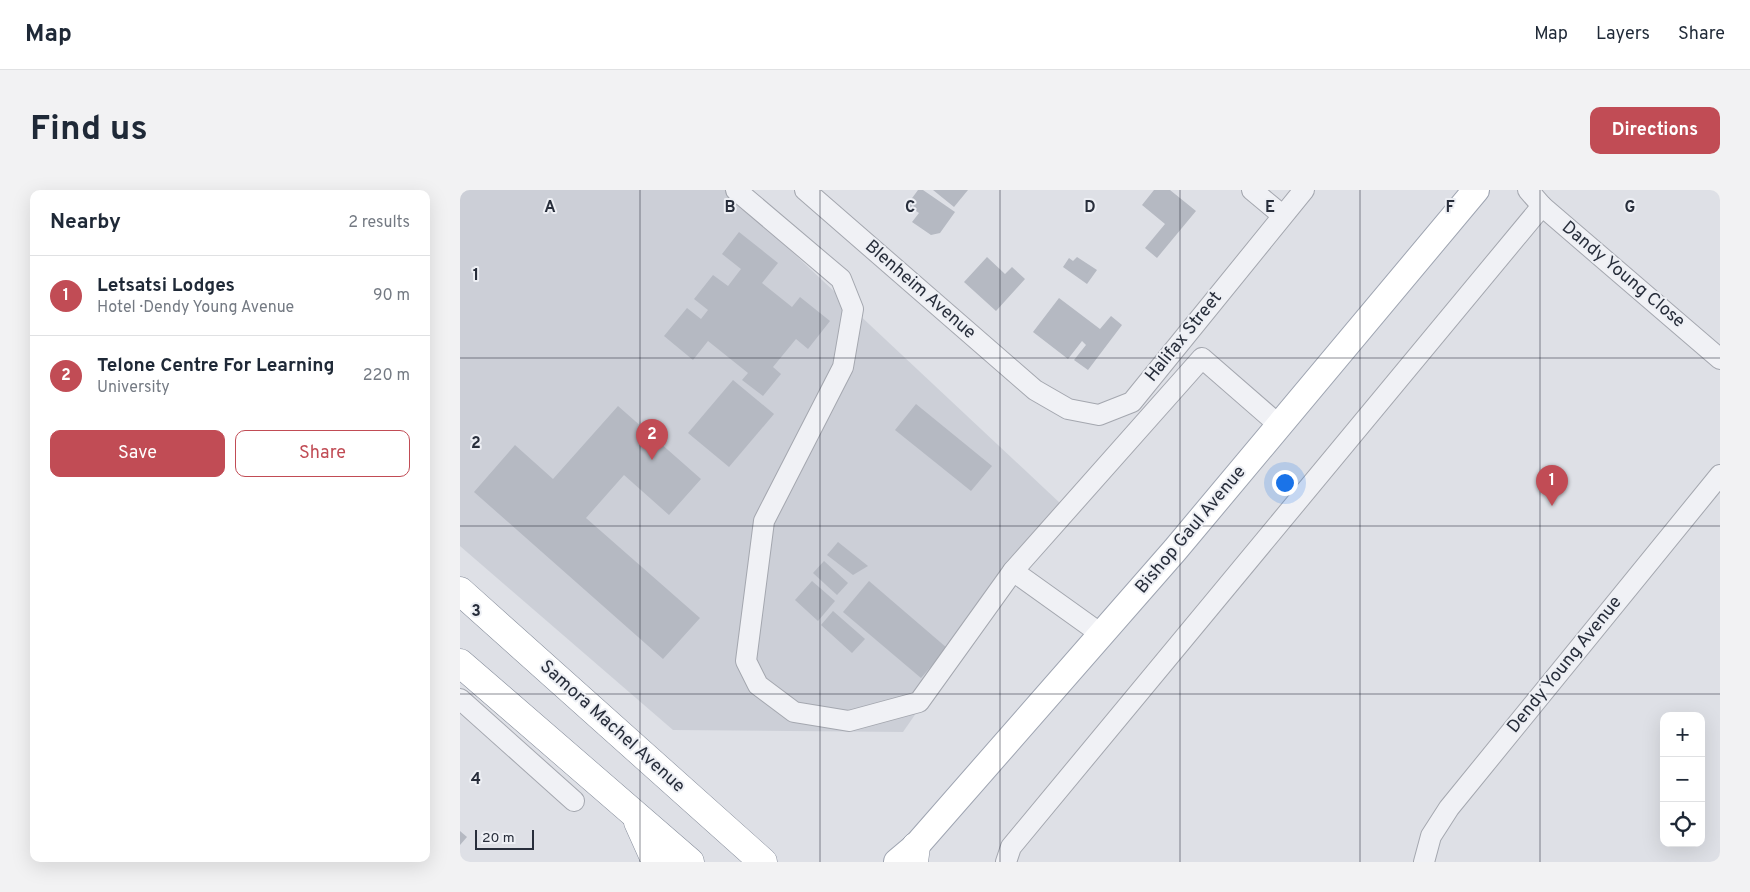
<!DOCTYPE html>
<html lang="en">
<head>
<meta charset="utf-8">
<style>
	body { margin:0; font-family:Overpass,sans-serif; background:#f2f2f3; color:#1f2937 }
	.controls { position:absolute; right:15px; bottom:15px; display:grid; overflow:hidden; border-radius:10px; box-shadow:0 5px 20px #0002 }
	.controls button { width:45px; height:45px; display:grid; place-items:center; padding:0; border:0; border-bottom:1px solid #e0e1e3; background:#fff; color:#1f2937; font:25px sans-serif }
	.scale { position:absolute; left:15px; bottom:12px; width:59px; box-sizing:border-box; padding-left:5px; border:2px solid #282e3b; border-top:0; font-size:14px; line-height:18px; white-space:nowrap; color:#282e3b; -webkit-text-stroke:4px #edeff4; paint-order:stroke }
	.you { position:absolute; left:824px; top:292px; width:18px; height:18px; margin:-12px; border:4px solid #fff; border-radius:50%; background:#1a73e8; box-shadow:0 0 0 8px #1a73e833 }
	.badge { display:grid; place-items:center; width:32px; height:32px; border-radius:50%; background:#c14c55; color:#fff; font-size:16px; font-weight:700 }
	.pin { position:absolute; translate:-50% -41px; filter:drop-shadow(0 1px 2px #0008) }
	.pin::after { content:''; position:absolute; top:26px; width:18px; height:15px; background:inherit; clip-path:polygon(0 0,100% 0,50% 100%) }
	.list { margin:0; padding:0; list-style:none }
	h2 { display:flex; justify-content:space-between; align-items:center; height:65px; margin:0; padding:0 20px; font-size:21px }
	h2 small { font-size:16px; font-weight:400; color:#747a83 }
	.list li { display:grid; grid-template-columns:32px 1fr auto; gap:15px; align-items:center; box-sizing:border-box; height:80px; padding:0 20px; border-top:1px solid #e0e1e3 }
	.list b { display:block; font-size:19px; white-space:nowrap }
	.list p { margin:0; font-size:16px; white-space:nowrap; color:#747a83 }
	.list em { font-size:16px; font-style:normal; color:#747a83 }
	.actions { display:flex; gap:10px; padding:15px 20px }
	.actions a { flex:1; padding:11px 0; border:1px solid #c14c55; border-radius:10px; text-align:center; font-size:18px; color:#c14c55 }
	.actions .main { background:#c14c55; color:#fff }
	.icon { flex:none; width:28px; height:28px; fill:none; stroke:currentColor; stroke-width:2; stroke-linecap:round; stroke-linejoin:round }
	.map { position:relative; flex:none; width:1260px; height:672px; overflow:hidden; border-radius:10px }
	header { display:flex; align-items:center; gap:30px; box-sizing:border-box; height:70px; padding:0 25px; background:#fff; border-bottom:1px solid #e0e1e3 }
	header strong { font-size:24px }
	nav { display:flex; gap:28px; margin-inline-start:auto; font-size:18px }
	.intro { display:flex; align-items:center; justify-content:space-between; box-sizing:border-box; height:120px; padding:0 30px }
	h1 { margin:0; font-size:35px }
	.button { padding:12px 22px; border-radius:10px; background:#c14c55; color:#fff; font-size:18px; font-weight:700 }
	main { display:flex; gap:30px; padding:0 30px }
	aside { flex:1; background:#fff; border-radius:10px; box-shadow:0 5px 20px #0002 }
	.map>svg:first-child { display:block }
</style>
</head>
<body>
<header>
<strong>Map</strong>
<nav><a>Map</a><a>Layers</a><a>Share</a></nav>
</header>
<div class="intro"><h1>Find us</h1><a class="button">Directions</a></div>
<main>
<aside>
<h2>Nearby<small>2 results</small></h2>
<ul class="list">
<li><span class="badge">1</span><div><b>Letsatsi Lodges</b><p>Hotel · Dendy Young Avenue</p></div><em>90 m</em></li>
<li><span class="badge">2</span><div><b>Telone Centre For Learning</b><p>University</p></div><em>220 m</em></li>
</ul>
<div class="actions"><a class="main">Save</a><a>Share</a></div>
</aside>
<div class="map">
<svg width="1260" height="672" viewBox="0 0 1260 672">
	<rect width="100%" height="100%" fill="#dee0e6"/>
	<!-- built -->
	<path fill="#cccfd7" d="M0,0H266L601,314L443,542L213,540L0,356Z"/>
	<!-- building -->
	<g fill="#b5b9c2">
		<path d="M458,0H463L495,22L480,43L471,45L452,32L459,23L447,15Z"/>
		<path d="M473,0H508L494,17Z"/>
		<path d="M694,0H710L736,21L697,68L685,58L705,34L682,15Z"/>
		<path d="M279,42L318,73L302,93L332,117L340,107L370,131L348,159L336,149L313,177L321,184L303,206L282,190L288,183L248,151L233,170L204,146L227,118L241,129L248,120L234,109L253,85L268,96L281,79L262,64Z"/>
		<path d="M527,67L545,84L552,77L565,89L536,121L504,92Z"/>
		<path d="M617,67L637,80L627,94L603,77L609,68L613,71Z"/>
		<path d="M599,108L640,139L651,126L662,135L628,180L614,170L626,155L622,151L608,169L573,142Z"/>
		<path d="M273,190L314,224L269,277L228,243Z"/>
		<path d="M456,214L532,276L511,301L435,240Z"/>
		<path d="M158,216L241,289L209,325L164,285L126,328L240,428L203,469L14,302L55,255L93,289Z"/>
		<path d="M378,352L408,376L393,385L367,365Z"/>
		<path d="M364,371L388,393L377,405L353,383Z"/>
		<path d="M352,391L375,411L358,431L335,410Z"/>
		<path d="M409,391L487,458L461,488L383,422Z"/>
		<path d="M373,421L405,449L392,463L361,435Z"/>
		<path d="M0,641L7,647L0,655Z"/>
	</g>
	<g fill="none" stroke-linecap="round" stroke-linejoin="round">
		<defs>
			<g id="minor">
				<path d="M276,0L381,89L393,119L383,177L304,331L286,471L298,495L334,522L389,531L459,512L553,381L742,168L819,235"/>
				<path d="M345,0L575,200L608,219L639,225L672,212L844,0"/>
				<path d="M792,0L822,25"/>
				<path d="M1068,0L1082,16L1260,169"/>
				<path d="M553,381L641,444"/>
				<path d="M0,509L114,611"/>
				<path d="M546,672L551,657L1082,16"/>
				<path d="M964,672L971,646L989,618L1260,285"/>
			</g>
			<path id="major" d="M437,672L456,656L715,360L1016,0"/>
			<g id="highway">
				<path d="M0,401L303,672"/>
				<path d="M0,473L230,672"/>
				<path d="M178,632L196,672"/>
				<path d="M454,672L456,656"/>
			</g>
		</defs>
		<!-- minor casing -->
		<use href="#minor" stroke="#a4a7af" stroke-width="22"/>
		<!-- major casing -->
		<use href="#major" stroke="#9ea4b1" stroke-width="28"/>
		<!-- highway casing -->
		<use href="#highway" stroke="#868d9b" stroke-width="29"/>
		<!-- minor -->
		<use href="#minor" stroke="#f0f1f5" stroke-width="20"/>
		<!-- major -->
		<use href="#major" stroke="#fff" stroke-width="26"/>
		<!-- highway -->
		<use href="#highway" stroke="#fff" stroke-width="28"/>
	</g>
	<!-- grid -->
	<path fill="none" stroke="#282e3b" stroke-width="1" stroke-opacity="0.55" d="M180,0V672M360,0V672M540,0V672M720,0V672M900,0V672M1080,0V672M0,168H1260M0,336H1260M0,504H1260"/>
	<g text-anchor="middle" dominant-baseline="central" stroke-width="4" stroke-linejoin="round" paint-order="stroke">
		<!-- street labels -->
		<g font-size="18" fill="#282e3b" stroke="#edeff4">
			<text transform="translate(1163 85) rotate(40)">Dandy Young Close</text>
			<text transform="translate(460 100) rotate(41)">Blenheim Avenue</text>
			<text transform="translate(724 147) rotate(-51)">Halifax Street</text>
			<text transform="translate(731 340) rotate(-50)">Bishop Gaul Avenue</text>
			<text transform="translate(1105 475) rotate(-51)">Dendy Young Avenue</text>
			<text transform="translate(152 537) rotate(42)">Samora Machel Avenue</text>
		</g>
	</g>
	<g font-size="16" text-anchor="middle" font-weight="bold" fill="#282e3b" stroke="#edeff4" stroke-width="4" stroke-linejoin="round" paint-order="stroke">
		<text x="90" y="22">A</text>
		<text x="270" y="22">B</text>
		<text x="450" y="22">C</text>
		<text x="630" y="22">D</text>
		<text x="810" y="22">E</text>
		<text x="990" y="22">F</text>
		<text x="1170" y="22">G</text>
		<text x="16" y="90">1</text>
		<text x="16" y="258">2</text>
		<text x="16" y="426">3</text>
		<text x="16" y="594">4</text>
	</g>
</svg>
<div class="controls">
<button>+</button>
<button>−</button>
<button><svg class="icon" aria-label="locate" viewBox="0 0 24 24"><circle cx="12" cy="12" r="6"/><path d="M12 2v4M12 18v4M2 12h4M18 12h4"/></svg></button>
</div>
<div class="scale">20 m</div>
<div class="you"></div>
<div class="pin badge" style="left:1092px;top:316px">1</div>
<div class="pin badge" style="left:192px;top:270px">2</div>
</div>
</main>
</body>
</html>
